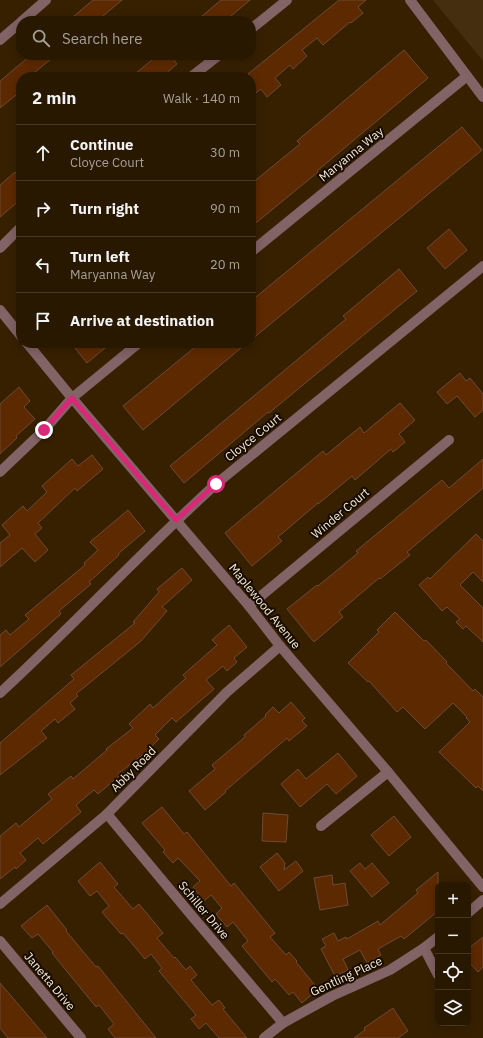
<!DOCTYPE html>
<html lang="en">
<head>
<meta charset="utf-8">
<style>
	body { margin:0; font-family:"IBM Plex Sans",sans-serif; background:#35250f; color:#f1f3f6 }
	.controls { position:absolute; right:12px; bottom:12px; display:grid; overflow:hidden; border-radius:8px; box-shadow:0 2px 10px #0003 }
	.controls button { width:36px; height:36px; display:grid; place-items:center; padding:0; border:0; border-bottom:1px solid #453722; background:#291800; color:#f1f3f6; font:20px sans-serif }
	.stop { position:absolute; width:12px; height:12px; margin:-9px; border:3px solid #db2777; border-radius:50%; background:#fff }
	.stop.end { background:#db2777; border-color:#fff; box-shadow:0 1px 4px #0008 }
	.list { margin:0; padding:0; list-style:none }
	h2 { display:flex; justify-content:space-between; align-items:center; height:52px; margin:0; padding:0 16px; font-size:17px }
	h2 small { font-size:13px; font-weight:400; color:#a5a099 }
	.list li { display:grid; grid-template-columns:26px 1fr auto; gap:12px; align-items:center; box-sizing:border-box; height:56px; padding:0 16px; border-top:1px solid #453722 }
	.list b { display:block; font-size:15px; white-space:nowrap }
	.list p { margin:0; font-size:13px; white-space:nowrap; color:#a5a099 }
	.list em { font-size:13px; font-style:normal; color:#a5a099 }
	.icon { flex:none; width:22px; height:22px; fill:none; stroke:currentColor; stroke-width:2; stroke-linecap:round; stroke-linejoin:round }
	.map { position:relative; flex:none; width:483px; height:1038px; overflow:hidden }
	.search { position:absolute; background:#291800; box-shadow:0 2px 10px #0003; left:16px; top:16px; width:240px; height:44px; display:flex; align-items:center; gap:10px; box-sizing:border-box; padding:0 14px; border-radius:16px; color:#a5a099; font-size:15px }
	.panel { position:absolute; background:#291800; box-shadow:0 2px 10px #0003; left:16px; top:72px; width:240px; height:276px; border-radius:16px }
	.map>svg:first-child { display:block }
</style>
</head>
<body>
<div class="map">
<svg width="483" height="1038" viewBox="0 0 483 1038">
	<rect width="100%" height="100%" fill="#372000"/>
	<!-- built -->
	<path fill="#442e0f" d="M433,0H483V61Z"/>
	<!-- building -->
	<g fill="#5d2900" stroke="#6d4a34">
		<path d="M93,0H122L97,21H68Z"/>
		<path d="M221,0H250L225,21H196Z"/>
		<path d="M339,0H366L358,7L363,13L351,23L350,22L323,45L317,38L302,50L307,56L293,69L290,65L275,78L281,85L267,97L261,89L251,97V77L248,74Z"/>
		<path d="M404,50L428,78L317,171L318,172L251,227V184L300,144L297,141Z"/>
		<path d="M31,55H56L29,77H21V91L0,108V81Z"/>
		<path d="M158,55H170L177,64L162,77H131Z"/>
		<path d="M462,127L482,150L251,340V301Z"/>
		<path d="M15,172L21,180V190L17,193L21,199L0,217V185Z"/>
		<path d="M449,229L467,250L445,269L427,248Z"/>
		<path d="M399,269L417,291L269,413L268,412L184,483L170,466L346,319L343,316Z"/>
		<path d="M71,343H111L87,363Z"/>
		<path d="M200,343H247L143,430L123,406Z"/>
		<path d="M460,373L466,381L470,378L483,394V410L475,417L457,396L447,404L437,392Z"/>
		<path d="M19,387L30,401L24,407L35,419L16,436L17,438L0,454V404Z"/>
		<path d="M400,403L415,420L399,434L405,442L393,452L391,449L355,480L352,476L318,504V503L278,537L282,541L252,566L225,533L323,451L326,455L360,427L364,433Z"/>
		<path d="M92,455L103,469L77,491L75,488L38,523L42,528L35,534L48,550L35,562L22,548L0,567V543L10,535L2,525L23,506L27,511L47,492L42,486L72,459L78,466Z"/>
		<path d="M483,459V488L407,552L410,555L380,579L379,578L339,612L343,617L314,642L287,609L317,585L318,586L358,553L356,551L442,480L449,488Z"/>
		<path d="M128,510L145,531L118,554L119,555L89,582L91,584L59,611L61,614L0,667V635L6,630L10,635L29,619L25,615L85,565L84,563L98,550L90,542Z"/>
		<path d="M476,534L483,541V582L473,572L460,585L483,608V642L466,626L463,629L456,622L460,619L447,607L442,611L419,585L428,577L430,579Z"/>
		<path d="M182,568L192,580L162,607L167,611L141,641L76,694L78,696L70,703L75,709L58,723L55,719L41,731L47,738L0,775V743L74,679L71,675L135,623L133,622L159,592L157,589Z"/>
		<path d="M395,612L424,641L426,640L447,662L446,663L473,691L475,689L483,697V791L478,786L476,788L439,752L470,722L466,718L467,717L453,703L425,729L403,707L397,712L369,681L368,682L348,663L379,632L377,630Z"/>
		<path d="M229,625L247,647L234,658L237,662L227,671L223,666L206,680L214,689L176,722L172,718L155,735L159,739L146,752L118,774L119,776L98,794L94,790L76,805L81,812L43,844L38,838L20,853L26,860L16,869L15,867L0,879V836L16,823L19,827L52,799L48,794L71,776L73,779L107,750L106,749L133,728L129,724L150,704L153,708L186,678L183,675L217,645L212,640Z"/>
		<path d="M291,702L305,718L302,721L307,726L289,741L287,738L225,791L226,792L205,810L189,791L215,769L212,765L245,737L244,735L266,716L265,715L273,707L279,713Z"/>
		<path d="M338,753L357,776L336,794L327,784L300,807L281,784L298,769L306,779Z"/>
		<path d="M162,807L184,834L187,832L231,886L234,883L275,933L270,937L286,955L289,952L297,961L296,962L318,989L302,1003L293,992L289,995L275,979L272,982L242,946L248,941L233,922L227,927L216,914L222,908L211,895L204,901L193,887L200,881L178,858L173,863L163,852L165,850L142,823Z"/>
		<path d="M263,813L288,815L286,842L262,841Z"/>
		<path d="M394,816L411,837L389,856L371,835Z"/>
		<path d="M277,853L285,863L284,870L296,861L303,871L279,891L260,867Z"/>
		<path d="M100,862L118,884L114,887L133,909L139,904L163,933L157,938L174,958L175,957L186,970L190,966L197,975L191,980L212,1005L219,1000L225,1008L223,1009L247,1038H219L206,1023L199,1029L191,1019L196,1015L159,971L162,968L151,954L145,959L123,933L121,934L102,912L109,906L97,891L90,896L78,881Z"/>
		<path d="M360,863L365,869L372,863L389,883L372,897L350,871Z"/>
		<path d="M438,872V911L404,939L401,936L378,949L381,955L367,963L360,950L343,959L348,970L335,976L321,949L326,946L322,939L334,933L338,941L346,937L347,939L378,921L380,925L418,893L416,890Z"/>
		<path d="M332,875L333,885L345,883L348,905L320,910L314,878Z"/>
		<path d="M47,905L67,930L66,931L96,967L98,966L156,1038H115L108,1029L114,1024L99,1005L96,1007L52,953L53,952L38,934L32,938L21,926Z"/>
		<path d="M483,937V967L478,972L468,961V949Z"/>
		<path d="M0,983L35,1024L47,1038H8L0,1028Z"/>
		<path d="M393,1008L408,1031L398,1038H354L365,1030L364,1028Z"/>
	</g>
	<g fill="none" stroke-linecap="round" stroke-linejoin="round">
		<!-- minor -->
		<g stroke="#826366" stroke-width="10">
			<path d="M410,0L483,97"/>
			<path d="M22,21L46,0"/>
			<path d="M251,29L287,0"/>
			<path d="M0,40L21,22"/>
			<path d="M191,77L219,55"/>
			<path d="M0,248L21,227"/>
			<path d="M251,252L467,76"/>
			<path d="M0,310L21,336"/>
			<path d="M27,343L72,398L249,606L280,646L388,772L483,887"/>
			<path d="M0,472L44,430L72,398L139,343"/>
			<path d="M249,606L449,440"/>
			<path d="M0,693C74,625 142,551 216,484L483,266"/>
			<path d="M107,814L192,916L283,1023"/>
			<path d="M321,826L388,772"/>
			<path d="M0,904L107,814L227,692L280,646"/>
			<path d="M468,913L483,900"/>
			<path d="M0,941L81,1038"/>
			<path d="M424,948L438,975"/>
			<path d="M264,1038L283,1023L332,996L390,970L424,948L438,937"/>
		</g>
	</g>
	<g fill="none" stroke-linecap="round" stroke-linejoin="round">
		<!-- route -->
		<path stroke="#db2777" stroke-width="5" d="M44,430L72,398L176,520L216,484"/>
	</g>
	<g text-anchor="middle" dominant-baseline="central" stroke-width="4" stroke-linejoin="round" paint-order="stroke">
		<!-- street labels -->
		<g font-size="12" fill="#fbecd9" stroke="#160c02">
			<text transform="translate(351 154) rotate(-39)">Maryanna Way</text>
			<text transform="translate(253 437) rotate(-39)">Cloyce Court</text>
			<text transform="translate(340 513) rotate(-40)">Winder Court</text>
			<text transform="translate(265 606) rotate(51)">Maplewood Avenue</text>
			<text transform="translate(133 769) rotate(-45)">Abby Road</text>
			<text transform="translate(204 910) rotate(50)">Schiller Drive</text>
			<text transform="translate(346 976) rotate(-25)">Gentling Place</text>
			<text transform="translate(50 981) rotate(50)">Janetta Drive</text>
		</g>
	</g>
</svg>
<div class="controls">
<button>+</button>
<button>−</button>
<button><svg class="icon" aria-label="locate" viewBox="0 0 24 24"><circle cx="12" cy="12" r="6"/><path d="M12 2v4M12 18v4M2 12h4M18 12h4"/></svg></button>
<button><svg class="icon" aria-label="layers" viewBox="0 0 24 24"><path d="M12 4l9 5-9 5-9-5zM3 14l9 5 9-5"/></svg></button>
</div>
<div class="stop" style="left:216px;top:484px"></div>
<div class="stop end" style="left:44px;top:430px"></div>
<div class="search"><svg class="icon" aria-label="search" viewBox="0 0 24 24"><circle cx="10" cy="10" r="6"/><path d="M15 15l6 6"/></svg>Search here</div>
<section class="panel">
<h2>2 min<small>Walk · 140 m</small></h2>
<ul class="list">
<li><svg class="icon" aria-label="ahead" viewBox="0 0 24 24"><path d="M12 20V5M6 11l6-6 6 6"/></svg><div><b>Continue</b><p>Cloyce Court</p></div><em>30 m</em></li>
<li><svg class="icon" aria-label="right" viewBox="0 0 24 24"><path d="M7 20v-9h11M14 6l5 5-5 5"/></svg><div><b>Turn right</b></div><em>90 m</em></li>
<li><svg class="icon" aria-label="left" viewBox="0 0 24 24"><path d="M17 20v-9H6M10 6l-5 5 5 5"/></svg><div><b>Turn left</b><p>Maryanna Way</p></div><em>20 m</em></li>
<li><svg class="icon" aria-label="arrive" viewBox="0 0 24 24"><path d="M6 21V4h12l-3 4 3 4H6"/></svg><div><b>Arrive at destination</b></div></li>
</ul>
</section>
</div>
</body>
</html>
